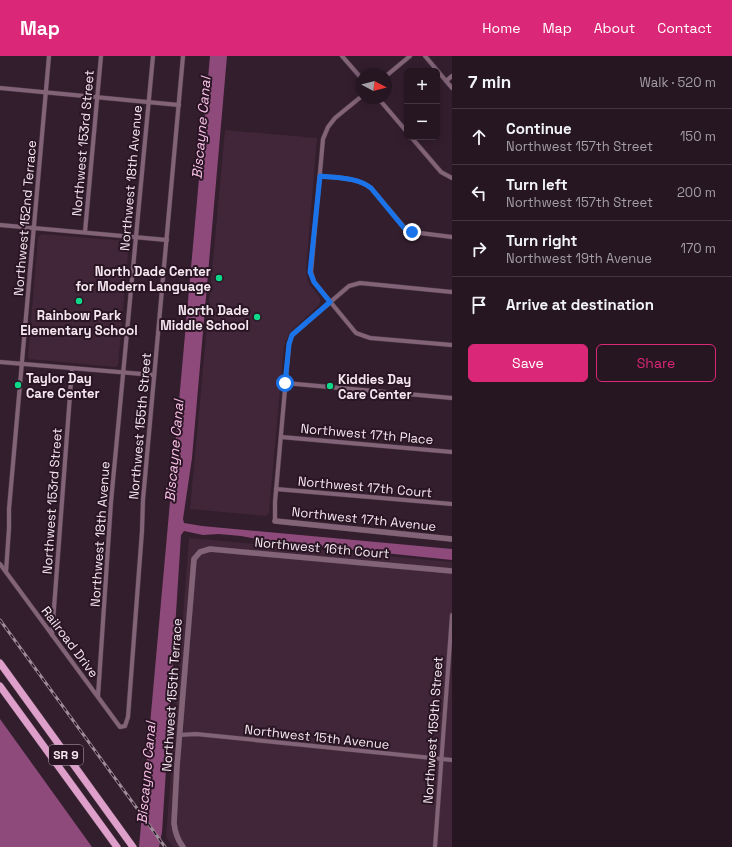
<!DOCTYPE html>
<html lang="en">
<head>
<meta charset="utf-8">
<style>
	body { margin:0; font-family:"Space Grotesk",sans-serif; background:#32232f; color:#f1f3f6 }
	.controls { position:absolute; right:12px; top:12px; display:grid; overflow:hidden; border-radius:6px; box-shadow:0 2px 10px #0003 }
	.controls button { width:36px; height:36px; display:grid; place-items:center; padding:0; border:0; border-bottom:1px solid #423540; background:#261622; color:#f1f3f6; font:20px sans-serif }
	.compass { position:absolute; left:356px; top:12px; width:36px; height:36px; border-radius:50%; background:#261622; box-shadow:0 2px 10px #0003; rotate:97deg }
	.stop { position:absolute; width:12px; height:12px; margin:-9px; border:3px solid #1a73e8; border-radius:50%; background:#fff }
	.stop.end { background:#1a73e8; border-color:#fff; box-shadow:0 1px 4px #0008 }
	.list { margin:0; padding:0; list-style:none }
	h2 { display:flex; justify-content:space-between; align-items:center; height:52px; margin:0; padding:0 16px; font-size:17px }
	h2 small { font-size:13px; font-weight:400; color:#a49fa5 }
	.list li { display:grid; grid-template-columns:26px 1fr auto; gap:12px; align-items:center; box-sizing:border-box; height:56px; padding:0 16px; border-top:1px solid #423540 }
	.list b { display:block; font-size:15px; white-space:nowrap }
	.list p { margin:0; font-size:13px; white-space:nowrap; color:#a49fa5 }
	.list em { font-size:13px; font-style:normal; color:#a49fa5 }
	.actions { display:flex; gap:8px; padding:12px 16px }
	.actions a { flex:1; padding:9px 0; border:1px solid #db2777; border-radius:6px; text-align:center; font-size:14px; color:#db2777 }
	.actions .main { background:#db2777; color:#fff }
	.icon { flex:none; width:22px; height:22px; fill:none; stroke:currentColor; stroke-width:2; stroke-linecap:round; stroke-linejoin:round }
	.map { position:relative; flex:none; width:452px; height:791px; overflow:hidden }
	header { display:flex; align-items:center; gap:24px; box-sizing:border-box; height:56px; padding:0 20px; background:#db2777; color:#fff }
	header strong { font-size:19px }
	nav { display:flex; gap:22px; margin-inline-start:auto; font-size:14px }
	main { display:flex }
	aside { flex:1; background:#261622 }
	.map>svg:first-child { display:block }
</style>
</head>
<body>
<header>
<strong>Map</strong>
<nav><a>Home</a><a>Map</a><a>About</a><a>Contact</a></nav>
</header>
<main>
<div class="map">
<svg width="452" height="791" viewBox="0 0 452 791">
	<rect width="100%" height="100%" fill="#331e2d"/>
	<!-- built -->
	<g fill="#402638">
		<path d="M225,74L317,82L306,214L308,226L320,242V246L319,249L290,276L284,289L269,457L266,460L190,453Z"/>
		<path d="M42,178L127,185L129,187L118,310L115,311L29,303L28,300L38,181Z"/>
		<path d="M189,482L452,506V791H173L166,781Z"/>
	</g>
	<!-- water -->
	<g fill="#8d4a7b">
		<path d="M210,0H227L192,402L183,463L184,467L202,470L452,493V504L269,485L241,480L219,478L203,479L184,475L181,479L162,776L159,791H139Z"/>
		<path d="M0,663L92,791H0Z"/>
	</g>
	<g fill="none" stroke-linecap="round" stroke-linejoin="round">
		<defs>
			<g id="minor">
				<path d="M342,0L362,23"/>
				<path d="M425,0L452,32"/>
				<path d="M386,20L410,0"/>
				<path d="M446,25L452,20"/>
				<path d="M0,32L179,49"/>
				<path d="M362,40L335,62L328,71L323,83L311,216L314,226L356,277L370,282L452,289"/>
				<path d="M378,42L407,76"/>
				<path d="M411,81L441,116L452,122"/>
				<path d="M320,120C337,122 357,121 371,132L404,171L412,176L452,181"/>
				<path d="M0,169L167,184"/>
				<path d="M85,176L101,0"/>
				<path d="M0,306L154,319"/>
				<path d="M285,327L452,342"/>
				<path d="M281,381L452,396"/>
				<path d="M276,433L452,448"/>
				<path d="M275,465V446L289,288L292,279L349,230L360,227L452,236"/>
				<path d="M0,508L120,671L125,670L128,661L142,475L143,444L183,0"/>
				<path d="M6,516L9,472V453L49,0"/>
				<path d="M52,579L72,312"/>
				<path d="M98,640L111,446L153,0"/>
				<path d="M179,679L196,678L452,704"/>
				<path d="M435,791L452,559"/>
			</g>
			<g id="tertiary">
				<path d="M275,465L452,483"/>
				<path d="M183,791C177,783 175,777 174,767L177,710L194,503L200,496L210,493L452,515"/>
			</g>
			<g id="primary">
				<path d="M0,607L133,791"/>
				<path d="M0,630L117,791"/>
			</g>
		</defs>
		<!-- minor casing -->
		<use href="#minor" stroke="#4e3a48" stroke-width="5"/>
		<!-- tertiary casing -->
		<use href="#tertiary" stroke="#4e3a48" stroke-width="6"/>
		<!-- primary casing -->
		<use href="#primary" stroke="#4e3a48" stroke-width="8"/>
		<!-- minor -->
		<use href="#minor" stroke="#826378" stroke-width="4"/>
		<!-- tertiary -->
		<use href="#tertiary" stroke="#826378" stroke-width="5.5"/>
		<!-- primary -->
		<use href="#primary" stroke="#de9fcb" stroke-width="7"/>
		<defs>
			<path id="rail" d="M0,564L165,791"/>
		</defs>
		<!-- rail casing -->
		<use href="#rail" stroke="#9e8d99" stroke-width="3"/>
		<!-- rail -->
		<use href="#rail" stroke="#291523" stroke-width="1.5" stroke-dasharray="4.5" stroke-linecap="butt"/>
	</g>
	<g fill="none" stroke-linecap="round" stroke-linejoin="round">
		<!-- route -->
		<path stroke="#1a73e8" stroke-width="5" d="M285,327L289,288L292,279L330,246L314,226L310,216L320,120C337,122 357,121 371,132L404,172L412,176"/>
	</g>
	<!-- markers -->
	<g fill="#0ed98a" stroke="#291523" stroke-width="1.5">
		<circle cx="219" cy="222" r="4"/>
		<circle cx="79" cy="245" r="4"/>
		<circle cx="257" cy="261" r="4"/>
		<circle cx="18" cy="329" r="4"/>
		<circle cx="330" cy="330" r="4"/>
	</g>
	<g text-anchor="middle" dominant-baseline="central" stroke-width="4" stroke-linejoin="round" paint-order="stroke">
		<!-- shield labels -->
		<rect fill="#291523" stroke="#b8a9b3" stroke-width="1" x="49" y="689" width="34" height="20" rx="3"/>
		<g font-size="12" font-weight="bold" fill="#f6e8f1">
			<text x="66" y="699">SR 9</text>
		</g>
		<!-- street labels -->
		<g font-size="13" fill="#f6e8f1" stroke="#291523">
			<text transform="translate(83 87) rotate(-85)">Northwest 153rd Street</text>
			<text transform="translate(131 122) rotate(-85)">Northwest 18th Avenue</text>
			<text transform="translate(25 162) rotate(-85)">Northwest 152nd Terrace</text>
			<text transform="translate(140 370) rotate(-85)">Northwest 155th Street</text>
			<text transform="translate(367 378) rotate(5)">Northwest 17th Place</text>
			<text transform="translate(365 431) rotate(5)">Northwest 17th Court</text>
			<text transform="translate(52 445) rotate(-86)">Northwest 153rd Street</text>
			<text transform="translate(364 463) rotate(6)">Northwest 17th Avenue</text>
			<text transform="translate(100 478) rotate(-86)">Northwest 18th Avenue</text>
			<text transform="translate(322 492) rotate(5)">Northwest 16th Court</text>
			<text transform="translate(70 586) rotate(53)">Railroad Drive</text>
			<text transform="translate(172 639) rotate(-86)">Northwest 155th Terrace</text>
			<text transform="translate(433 674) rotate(-86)">Northwest 159th Street</text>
			<text transform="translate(317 681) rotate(6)">Northwest 15th Avenue</text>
		</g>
		<!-- poi labels -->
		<g font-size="13" font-weight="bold" fill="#f6e8f1" stroke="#291523" text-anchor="end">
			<text x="211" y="215">North Dade Center<tspan x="211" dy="15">for Modern Language</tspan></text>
			<text x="249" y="254">North Dade<tspan x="249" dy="15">Middle School</tspan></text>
			<text x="79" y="259" text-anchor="middle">Rainbow Park<tspan x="79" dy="15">Elementary School</tspan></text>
			<text x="26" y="322" text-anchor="start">Taylor Day<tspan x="26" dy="15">Care Center</tspan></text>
			<text x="338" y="323" text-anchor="start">Kiddies Day<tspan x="338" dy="15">Care Center</tspan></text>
		</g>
		<!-- water labels -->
		<g font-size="14" font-style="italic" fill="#fdc3eb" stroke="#291523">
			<text transform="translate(201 72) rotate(-85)">Biscayne Canal</text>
			<text transform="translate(174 395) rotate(-85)">Biscayne Canal</text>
			<text transform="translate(146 717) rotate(-85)">Biscayne Canal</text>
		</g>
	</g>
</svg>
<div class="controls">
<button>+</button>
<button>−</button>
</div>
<svg class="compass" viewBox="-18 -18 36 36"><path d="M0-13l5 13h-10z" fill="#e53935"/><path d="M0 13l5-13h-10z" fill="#a49fa5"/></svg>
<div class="stop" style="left:285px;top:327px"></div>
<div class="stop end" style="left:412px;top:176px"></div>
</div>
<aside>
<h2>7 min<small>Walk · 520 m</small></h2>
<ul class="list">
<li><svg class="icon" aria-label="ahead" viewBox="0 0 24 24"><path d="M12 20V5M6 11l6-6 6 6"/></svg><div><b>Continue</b><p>Northwest 157th Street</p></div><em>150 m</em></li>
<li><svg class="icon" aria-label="left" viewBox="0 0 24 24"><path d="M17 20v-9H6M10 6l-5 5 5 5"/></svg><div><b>Turn left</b><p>Northwest 157th Street</p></div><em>200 m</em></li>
<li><svg class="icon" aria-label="right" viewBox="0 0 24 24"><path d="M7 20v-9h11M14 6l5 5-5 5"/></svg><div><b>Turn right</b><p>Northwest 19th Avenue</p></div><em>170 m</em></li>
<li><svg class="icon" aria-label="arrive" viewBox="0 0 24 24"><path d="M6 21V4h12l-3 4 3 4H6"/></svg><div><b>Arrive at destination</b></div></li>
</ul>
<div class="actions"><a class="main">Save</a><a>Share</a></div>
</aside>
</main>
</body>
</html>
